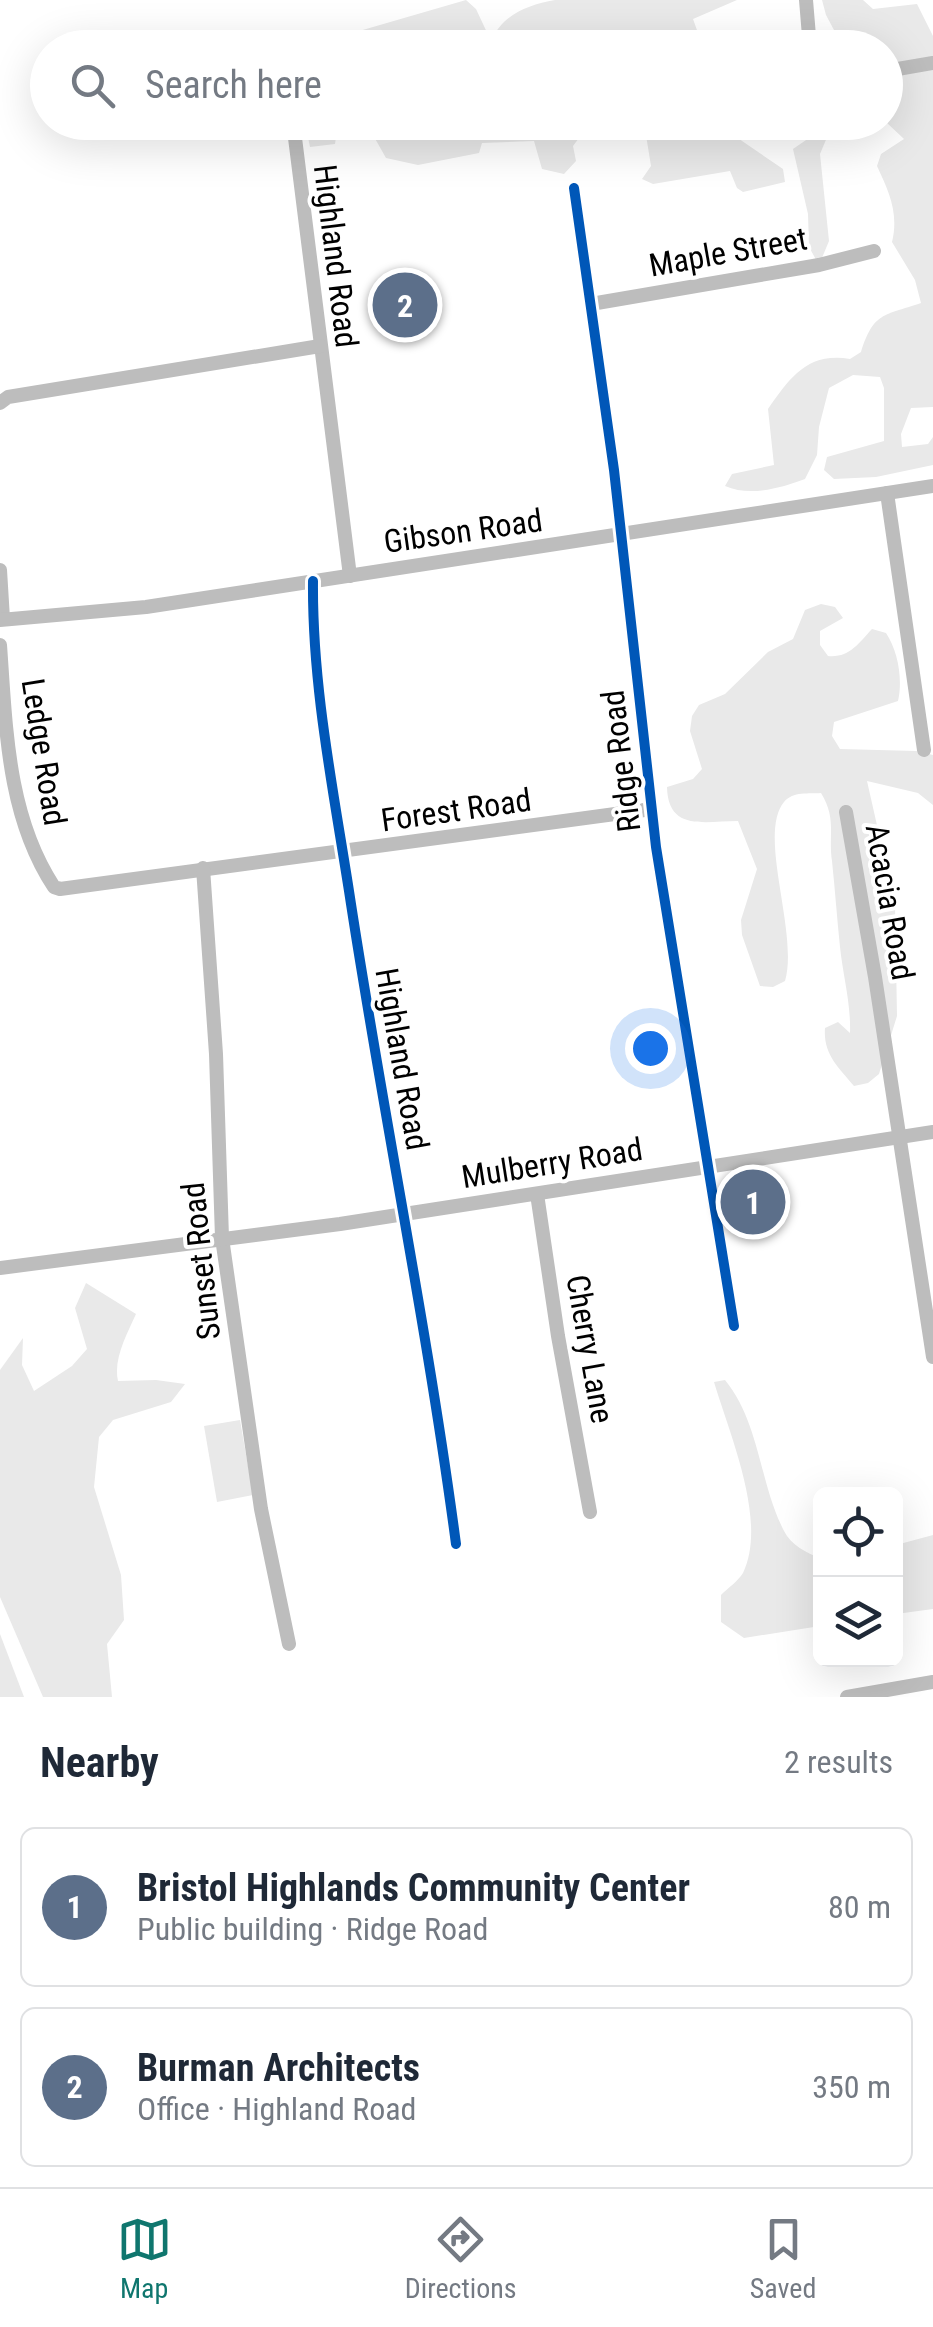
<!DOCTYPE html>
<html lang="en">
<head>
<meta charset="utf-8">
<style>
	body { margin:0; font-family:"Roboto Condensed",sans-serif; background:#f2f2f3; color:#1f2937 }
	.controls { position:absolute; right:30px; bottom:30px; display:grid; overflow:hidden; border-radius:15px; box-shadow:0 10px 40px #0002 }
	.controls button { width:90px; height:90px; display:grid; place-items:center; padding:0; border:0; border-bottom:2px solid #e0e1e3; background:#fff; color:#1f2937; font:50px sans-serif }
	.you { position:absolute; left:650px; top:1048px; width:35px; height:35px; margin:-25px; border:8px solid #fff; border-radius:50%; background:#1a73e8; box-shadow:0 0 0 15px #1a73e833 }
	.badge { display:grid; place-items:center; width:65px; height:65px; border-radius:50%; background:#0f766e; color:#fff; font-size:32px; font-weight:700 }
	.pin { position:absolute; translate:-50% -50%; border:5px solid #fff; box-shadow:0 2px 10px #0006 }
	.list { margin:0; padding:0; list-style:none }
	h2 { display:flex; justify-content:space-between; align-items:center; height:130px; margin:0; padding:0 40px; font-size:42px }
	h2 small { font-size:32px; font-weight:400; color:#747a83 }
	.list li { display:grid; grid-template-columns:65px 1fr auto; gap:30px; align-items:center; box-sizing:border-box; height:160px; margin:0 20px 20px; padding:0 20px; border:2px solid #e0e1e3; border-radius:15px }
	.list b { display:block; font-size:38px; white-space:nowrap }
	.list p { margin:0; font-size:32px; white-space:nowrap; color:#747a83 }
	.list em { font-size:32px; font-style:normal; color:#747a83 }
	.icon { flex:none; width:55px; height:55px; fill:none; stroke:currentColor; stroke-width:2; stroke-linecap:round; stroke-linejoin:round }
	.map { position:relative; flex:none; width:933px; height:1697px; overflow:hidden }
	.search { position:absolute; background:#fff; box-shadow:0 10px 40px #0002; left:30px; right:30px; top:30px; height:110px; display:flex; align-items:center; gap:25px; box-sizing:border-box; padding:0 35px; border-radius:55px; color:#747a83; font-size:38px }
	.sheet { height:490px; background:#fff }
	nav { display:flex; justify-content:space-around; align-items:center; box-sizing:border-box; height:140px; border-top:2px solid #e0e1e3; background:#fff; font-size:28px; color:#747a83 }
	nav a { display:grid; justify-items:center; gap:5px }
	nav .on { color:#0f766e }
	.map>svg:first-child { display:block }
</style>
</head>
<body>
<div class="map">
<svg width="933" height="1697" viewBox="0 0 933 1697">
	<rect width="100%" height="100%" fill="#fff"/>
	<!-- green -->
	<g fill="#e9e9e9">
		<path d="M466,0L476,9L491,41C502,15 527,5 555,0H737L693,19L703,47H278L342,36Z"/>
		<path d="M822,0H863L873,9L917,4L933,36V407L911,408L901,434L902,447L928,444L933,437V465L876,477L834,479L824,470L827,457L884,441V388L880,377L853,375L829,388L819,427L817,455L805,479C781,488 750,497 725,486L732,474L774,465L768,409C790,378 807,352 850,359L861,352C874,312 883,316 921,303L915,280L892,242C899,213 889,192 877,166L881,154L904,139L886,122V48L843,47L826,15Z"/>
		<path d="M305,123H338L335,144L310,147Z"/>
		<path d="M374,123V122L586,123L585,130L573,146L576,161L564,174L542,169L534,141L482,143L479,153L418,165L386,158L373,135Z"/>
		<path d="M727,123L726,130L783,169L785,182L743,192L737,188L730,171L653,184L642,179L651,166L645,129L648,123Z"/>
		<path d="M819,123H833L820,154L829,241L819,265L809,247L808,214L793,149L809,138Z"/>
		<path d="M821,604L835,607L843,618L820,631V645L828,656C849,658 858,644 872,629L886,633C898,651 903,679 898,701L834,722L832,736L840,749L916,751L933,755V805L918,793L867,781L895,905L897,1016L879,1074L868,1083L854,1086C838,1067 823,1054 825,1028L838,1022L850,1033C851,1003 843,976 840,947C837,918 835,890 832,861C828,835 837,819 821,793C809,794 793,791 784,802C757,835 799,933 785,981L773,987L760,986L742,935L741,920L757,869L738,821C705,821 668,832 667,787L693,779L702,769L690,731L692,716L699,705L725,694L768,652L793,639L805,610Z"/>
		<path d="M86,1283L136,1314C127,1334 113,1359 118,1381L156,1380L185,1384L171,1402L113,1420L99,1437L94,1487L121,1575L124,1620L107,1644L112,1697H43L0,1597V1370L23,1338L22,1365L34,1391L72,1366L87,1349L75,1308Z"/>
		<path d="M725,1380C760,1423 759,1482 784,1531C791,1545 807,1553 820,1558V1626L744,1638L721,1622V1595C728,1588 738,1581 743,1573C768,1521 729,1433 714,1382Z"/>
		<path d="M240,1420L253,1495L217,1502L204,1426Z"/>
		<path d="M933,1535V1609L896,1614V1545Z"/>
		<path d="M0,1634L24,1697H0Z"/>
	</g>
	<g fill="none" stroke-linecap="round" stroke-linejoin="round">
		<!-- minor -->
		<g stroke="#bdbdbd" stroke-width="14">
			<path d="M806,0L810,48"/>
			<path d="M886,71L933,63"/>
			<path d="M293,122L350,576"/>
			<path d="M574,188L614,470L656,847L734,1326"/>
			<path d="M591,304L819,265L874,251"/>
			<path d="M0,403L8,397L320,346"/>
			<path d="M887,493L924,750"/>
			<path d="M0,570L3,619"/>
			<path d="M313,581C312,685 333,788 349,891C382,1109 427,1325 456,1544"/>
			<path d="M0,620L146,607L933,486"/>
			<path d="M0,645C6,727 7,816 54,887L60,889L652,809"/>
			<path d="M846,812L875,977L933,1357"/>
			<path d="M203,868L216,1054L222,1238L261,1509L289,1644"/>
			<path d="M537,1194L558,1336L590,1512"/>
			<path d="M0,1268L340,1224L933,1132"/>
			<path d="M847,1697L933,1682"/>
		</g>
		<defs>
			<g id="cycleway">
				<path d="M574,188L614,470L656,847L734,1326"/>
				<path d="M313,581C312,685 333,788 349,891C382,1109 427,1325 456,1544"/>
			</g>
		</defs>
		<!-- cycleway casing -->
		<use href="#cycleway" stroke="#fff" stroke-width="16"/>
		<!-- cycleway -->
		<use href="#cycleway" stroke="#0057b8" stroke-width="10"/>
	</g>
	<g text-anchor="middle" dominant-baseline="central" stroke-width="8" stroke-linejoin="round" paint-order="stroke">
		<!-- street labels -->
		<g font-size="32" fill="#000" stroke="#fff">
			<text transform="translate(728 252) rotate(-10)">Maple Street</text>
			<text transform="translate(336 256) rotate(83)">Highland Road</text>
			<text transform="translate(463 531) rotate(-8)">Gibson Road</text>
			<text transform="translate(44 752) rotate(81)">Ledge Road</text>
			<text transform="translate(621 761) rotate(-97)">Ridge Road</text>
			<text transform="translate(456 810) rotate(-8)">Forest Road</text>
			<text transform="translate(890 902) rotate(80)">Acacia Road</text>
			<text transform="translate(402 1059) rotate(80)">Highland Road</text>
			<text transform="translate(552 1163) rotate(-9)">Mulberry Road</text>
			<text transform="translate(201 1261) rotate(-96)">Sunset Road</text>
			<text transform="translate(590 1349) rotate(80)">Cherry Lane</text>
		</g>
	</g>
</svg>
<div class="controls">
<button><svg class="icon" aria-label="locate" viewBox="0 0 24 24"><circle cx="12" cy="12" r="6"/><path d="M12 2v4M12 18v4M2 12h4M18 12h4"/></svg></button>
<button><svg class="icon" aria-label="layers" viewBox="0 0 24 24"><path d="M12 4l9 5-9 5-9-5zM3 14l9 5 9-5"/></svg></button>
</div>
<div class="you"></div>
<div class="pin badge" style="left:753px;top:1202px;background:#5c6f8a">1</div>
<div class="pin badge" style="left:405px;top:305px;background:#5c6f8a">2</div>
<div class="search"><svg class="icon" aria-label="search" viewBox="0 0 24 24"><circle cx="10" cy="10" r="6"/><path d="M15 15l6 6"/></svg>Search here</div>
</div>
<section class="sheet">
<h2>Nearby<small>2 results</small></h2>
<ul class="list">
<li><span class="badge" style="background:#5c6f8a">1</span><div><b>Bristol Highlands Community Center</b><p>Public building · Ridge Road</p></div><em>80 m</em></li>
<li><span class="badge" style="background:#5c6f8a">2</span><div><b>Burman Architects</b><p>Office · Highland Road</p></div><em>350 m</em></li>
</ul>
</section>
<nav>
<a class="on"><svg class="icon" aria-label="map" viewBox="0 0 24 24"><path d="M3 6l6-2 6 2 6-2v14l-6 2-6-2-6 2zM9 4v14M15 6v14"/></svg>Map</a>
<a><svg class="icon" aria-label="directions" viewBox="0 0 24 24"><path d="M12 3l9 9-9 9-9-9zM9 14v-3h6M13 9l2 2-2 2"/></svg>Directions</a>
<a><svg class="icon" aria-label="saved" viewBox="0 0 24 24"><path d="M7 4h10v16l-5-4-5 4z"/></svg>Saved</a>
</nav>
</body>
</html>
